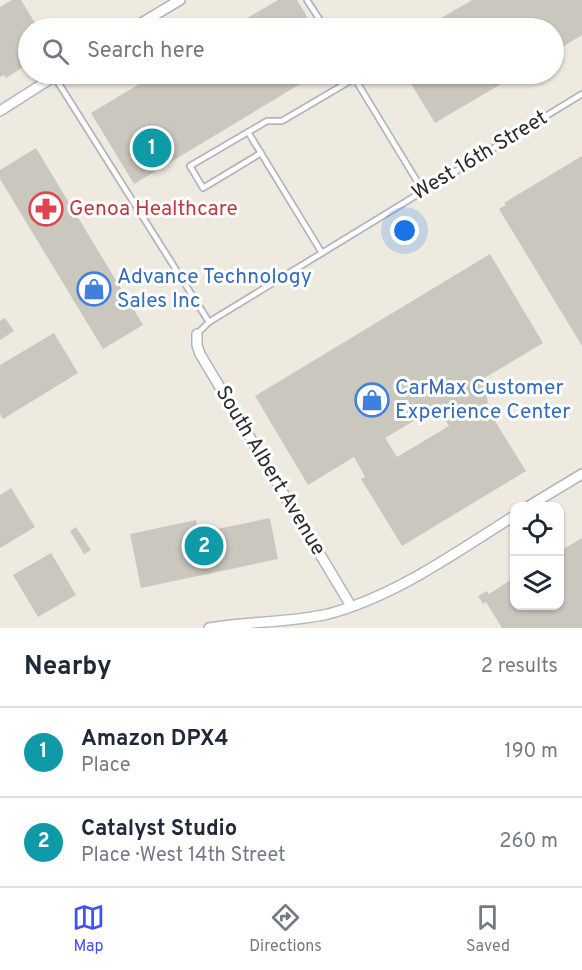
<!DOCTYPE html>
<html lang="en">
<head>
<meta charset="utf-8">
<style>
	body { margin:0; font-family:Overpass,sans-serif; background:#f6f6f7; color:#1f2937 }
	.controls { position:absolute; right:18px; bottom:18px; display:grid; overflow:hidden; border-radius:12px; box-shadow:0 2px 4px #0004 }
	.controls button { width:54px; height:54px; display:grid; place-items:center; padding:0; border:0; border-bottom:2px solid #e0e1e3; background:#fff; color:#1f2937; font:30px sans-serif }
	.you { position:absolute; left:405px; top:231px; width:21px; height:21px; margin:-15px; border:4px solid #fff; border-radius:50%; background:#1a73e8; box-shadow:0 0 0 9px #1a73e833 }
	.badge { display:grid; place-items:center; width:39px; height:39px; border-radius:50%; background:#4450f7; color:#fff; font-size:20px; font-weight:700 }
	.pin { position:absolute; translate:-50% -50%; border:3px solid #fff; box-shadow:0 2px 6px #0006 }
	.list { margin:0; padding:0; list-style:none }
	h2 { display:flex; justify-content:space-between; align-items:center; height:78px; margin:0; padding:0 24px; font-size:26px }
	h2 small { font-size:20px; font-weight:400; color:#747a83 }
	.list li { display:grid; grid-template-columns:39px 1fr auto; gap:18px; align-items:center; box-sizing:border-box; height:90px; padding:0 24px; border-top:2px solid #e0e1e3 }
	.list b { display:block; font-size:22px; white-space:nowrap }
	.list p { margin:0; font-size:20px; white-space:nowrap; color:#747a83 }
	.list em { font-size:20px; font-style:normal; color:#747a83 }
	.icon { flex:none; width:33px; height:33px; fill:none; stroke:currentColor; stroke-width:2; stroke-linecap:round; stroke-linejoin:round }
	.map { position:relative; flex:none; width:582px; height:628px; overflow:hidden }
	.search { position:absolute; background:#fff; box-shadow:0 2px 4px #0004; left:18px; right:18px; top:18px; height:66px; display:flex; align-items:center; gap:15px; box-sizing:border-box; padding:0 21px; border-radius:33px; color:#747a83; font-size:22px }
	.sheet { height:258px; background:#fff }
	nav { display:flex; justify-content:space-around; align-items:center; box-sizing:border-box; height:84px; border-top:2px solid #e0e1e3; background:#fff; font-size:16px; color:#747a83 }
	nav a { display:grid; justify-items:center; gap:3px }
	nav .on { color:#4450f7 }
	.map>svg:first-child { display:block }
</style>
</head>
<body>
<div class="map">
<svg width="582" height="628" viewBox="0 0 582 628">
	<rect width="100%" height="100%" fill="#eeeae0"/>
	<!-- building -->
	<g fill="#cac8be" fill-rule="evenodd">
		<path d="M12,0H21L38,28H28V64L6,78L4,75L0,77V7Z"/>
		<path d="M278,0H297L314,28H230Z"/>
		<path d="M472,0H582V35L554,52V28H424Z"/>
		<path d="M156,74H317L134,184L91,113Z"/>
		<path d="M405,74H518L435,123Z"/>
		<path d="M36,148L143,325L103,349L0,179V170Z"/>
		<path d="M582,156V346L499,209L506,205L504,203Z"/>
		<path d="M490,254L543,343L483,379L488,403L485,405L526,471L402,546L361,479L365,477L354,457L308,485L255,396ZM437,407L449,426L397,457L385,438Z"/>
		<path d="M5,318L14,331L0,340V321Z"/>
		<path d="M54,333L78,373L3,419L0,414V365Z"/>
		<path d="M11,488L35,527L0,548V495Z"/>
		<path d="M270,518L278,559L141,588L130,534L196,520L198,533Z"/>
		<path d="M76,527L91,550L84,554L70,531Z"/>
		<path d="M582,538V628H502L486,602L483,604L478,596L487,591L489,594L514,578V606H560V551Z"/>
		<path d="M51,553L76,595L38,617L13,575Z"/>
	</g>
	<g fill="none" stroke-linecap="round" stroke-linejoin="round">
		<defs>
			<g id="service">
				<path d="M307,0L325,28"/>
				<path d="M352,74L423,191"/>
				<path d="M54,76L209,322"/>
				<path d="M248,132L322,253"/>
				<path d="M261,153L203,188L190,166L267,121H282L355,78"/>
				<path d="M197,334L209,322L582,94"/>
			</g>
			<g id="minor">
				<path d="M133,28L180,0"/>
				<path d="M0,111L58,74"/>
				<path d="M197,334V345L200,354L351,606"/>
				<path d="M529,506L582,474"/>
				<path d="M209,628C248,621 289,623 328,614C396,596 456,552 514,516"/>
			</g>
		</defs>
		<!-- service casing -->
		<use href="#service" stroke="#b3b4c0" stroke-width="8"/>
		<!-- minor casing -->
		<use href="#minor" stroke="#b3b4c0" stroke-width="12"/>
		<!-- service -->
		<use href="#service" stroke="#fff" stroke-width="4.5"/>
		<!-- minor -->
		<use href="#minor" stroke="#fff" stroke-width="9"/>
	</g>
	<!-- icons -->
	<defs>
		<symbol id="pharmacy-ring" viewBox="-11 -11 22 22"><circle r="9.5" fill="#fff" stroke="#e0444e" stroke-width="1.5"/><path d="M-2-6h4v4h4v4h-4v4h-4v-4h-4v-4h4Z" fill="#e0444e"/></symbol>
		<symbol id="shop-ring" viewBox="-11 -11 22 22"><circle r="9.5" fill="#fff" stroke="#3f7fe0" stroke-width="1.5"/><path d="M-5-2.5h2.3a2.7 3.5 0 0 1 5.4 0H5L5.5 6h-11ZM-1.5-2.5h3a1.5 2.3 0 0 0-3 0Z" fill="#3f7fe0"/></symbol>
	</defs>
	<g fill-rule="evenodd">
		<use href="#pharmacy-ring" x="27" y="190" width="38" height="38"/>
		<use href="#shop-ring" x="75" y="270" width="38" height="38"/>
		<use href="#shop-ring" x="353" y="381" width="38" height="38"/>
	</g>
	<g text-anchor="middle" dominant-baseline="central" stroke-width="6" stroke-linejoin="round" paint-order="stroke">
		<!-- street labels -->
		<g font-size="21" fill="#2d2d2d" stroke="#fff">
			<text transform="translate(480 156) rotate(-31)">West 16th Street</text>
			<text transform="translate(270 471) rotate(59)">South Albert Avenue</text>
		</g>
		<!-- health labels -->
		<g font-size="21" fill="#be3a42" stroke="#fff" text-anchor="start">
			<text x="69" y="209">Genoa Healthcare</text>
		</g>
		<!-- shop labels -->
		<g font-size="21" fill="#366cbe" stroke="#fff" text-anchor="start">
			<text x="117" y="277">Advance Technology<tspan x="117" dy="24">Sales Inc</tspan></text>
			<text x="395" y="388">CarMax Customer<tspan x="395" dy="24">Experience Center</tspan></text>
		</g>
	</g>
</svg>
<div class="controls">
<button><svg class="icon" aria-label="locate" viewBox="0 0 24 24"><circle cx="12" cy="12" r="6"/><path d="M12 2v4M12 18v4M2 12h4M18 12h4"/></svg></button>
<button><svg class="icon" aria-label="layers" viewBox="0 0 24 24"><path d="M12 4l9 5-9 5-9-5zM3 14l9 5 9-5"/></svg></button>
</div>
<div class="you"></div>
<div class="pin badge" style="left:152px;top:148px;background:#0f9aa8">1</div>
<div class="pin badge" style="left:204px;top:546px;background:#0f9aa8">2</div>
<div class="search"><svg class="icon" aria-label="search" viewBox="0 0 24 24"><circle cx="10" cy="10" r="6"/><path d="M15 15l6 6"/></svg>Search here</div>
</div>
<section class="sheet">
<h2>Nearby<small>2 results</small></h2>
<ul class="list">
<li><span class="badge" style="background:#0f9aa8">1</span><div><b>Amazon DPX4</b><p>Place</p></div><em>190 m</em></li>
<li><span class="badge" style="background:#0f9aa8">2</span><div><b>Catalyst Studio</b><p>Place · West 14th Street</p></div><em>260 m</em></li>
</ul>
</section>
<nav>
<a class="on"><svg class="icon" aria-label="map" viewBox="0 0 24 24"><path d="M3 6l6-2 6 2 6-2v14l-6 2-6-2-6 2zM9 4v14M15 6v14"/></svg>Map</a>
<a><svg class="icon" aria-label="directions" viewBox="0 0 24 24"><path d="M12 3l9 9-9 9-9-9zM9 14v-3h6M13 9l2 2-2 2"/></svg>Directions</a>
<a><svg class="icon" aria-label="saved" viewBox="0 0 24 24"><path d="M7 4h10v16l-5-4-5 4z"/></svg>Saved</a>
</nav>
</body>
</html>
